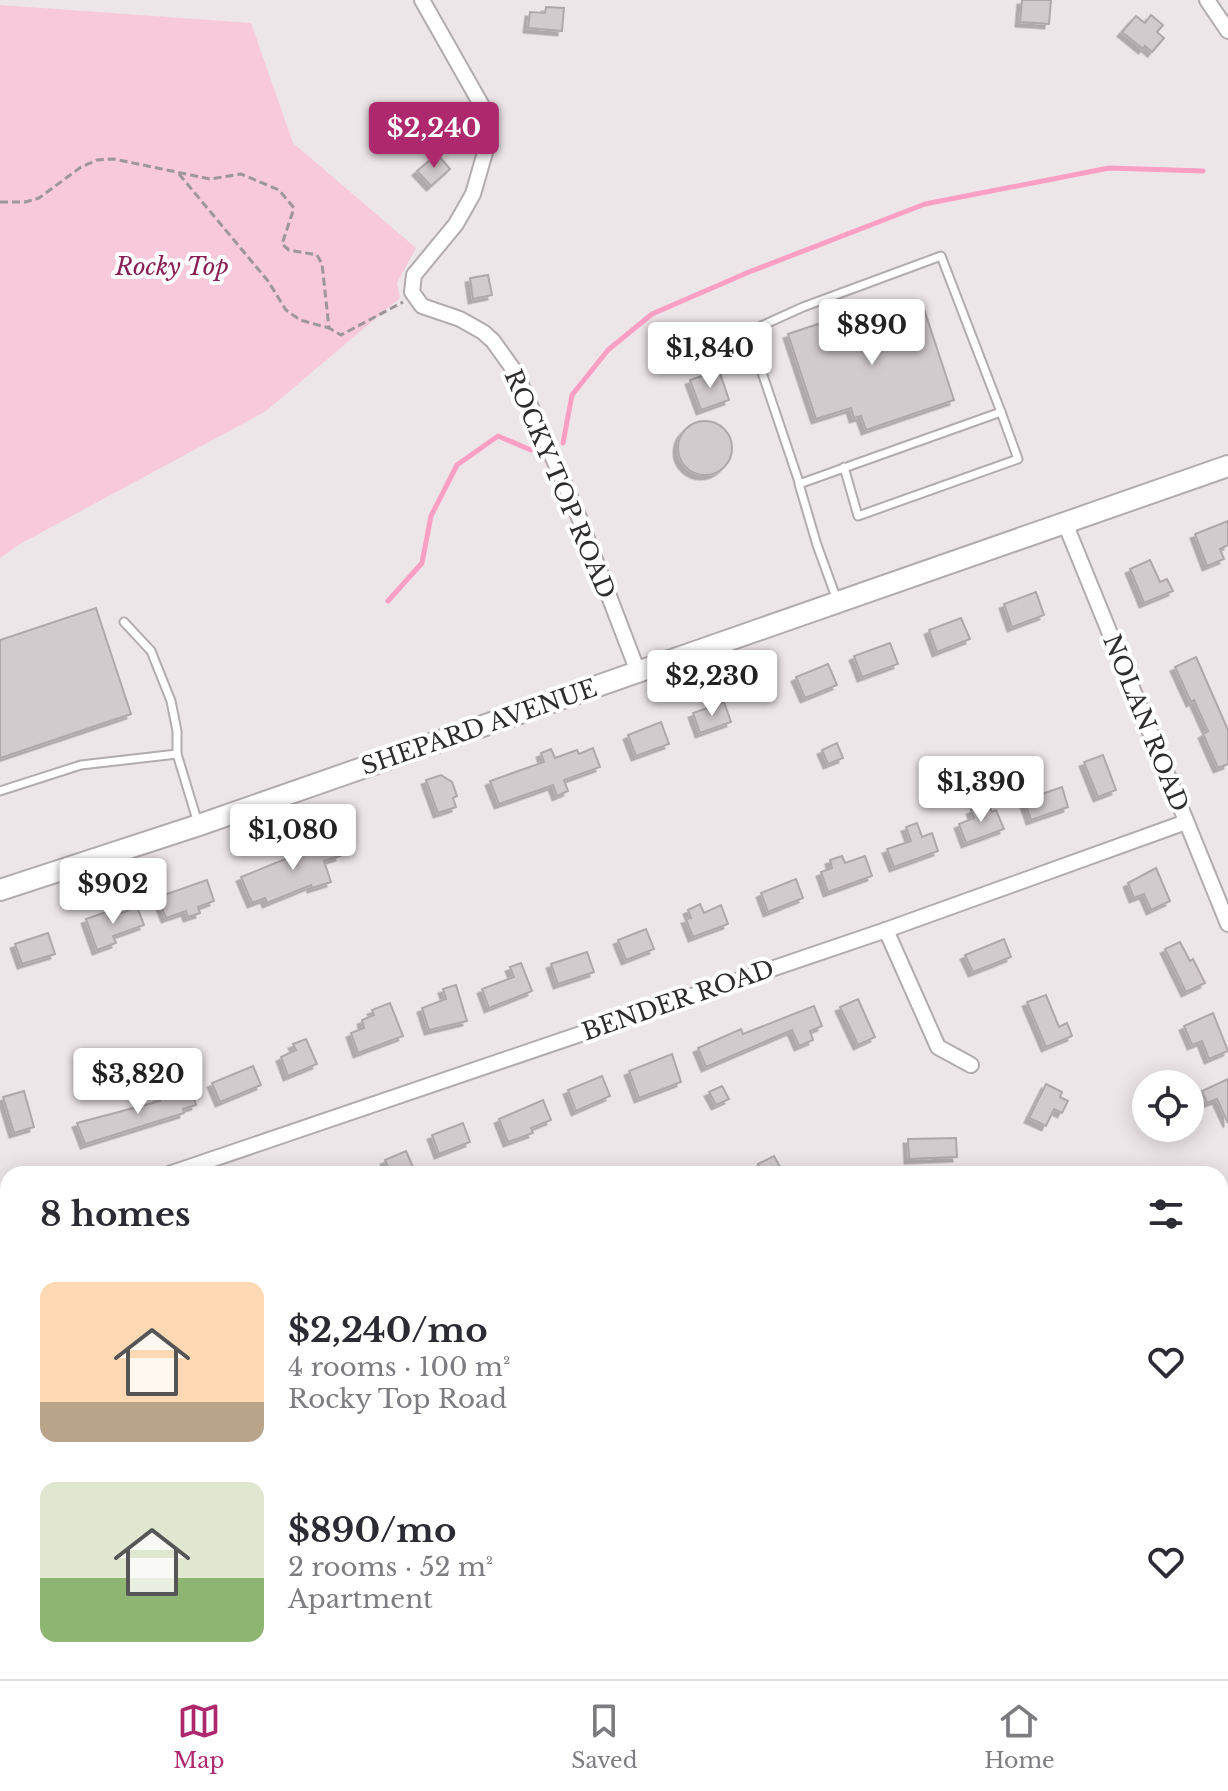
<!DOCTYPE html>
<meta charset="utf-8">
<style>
:root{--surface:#fff;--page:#f7f7f7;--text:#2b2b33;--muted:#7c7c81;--line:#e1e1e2;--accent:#ae286e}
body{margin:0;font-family:"Libre Baskerville",serif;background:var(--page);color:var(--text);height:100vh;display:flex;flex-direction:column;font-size:30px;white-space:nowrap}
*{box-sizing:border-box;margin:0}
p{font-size:26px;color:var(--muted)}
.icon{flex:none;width:44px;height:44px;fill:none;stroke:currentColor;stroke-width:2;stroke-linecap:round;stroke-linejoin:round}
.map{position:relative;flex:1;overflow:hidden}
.sheet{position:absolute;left:0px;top:1166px;width:1228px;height:514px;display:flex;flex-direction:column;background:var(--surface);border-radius:24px 24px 0 0;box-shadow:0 4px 20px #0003}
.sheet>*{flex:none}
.buttons{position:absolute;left:1132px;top:1070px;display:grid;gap:16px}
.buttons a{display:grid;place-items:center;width:72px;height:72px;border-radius:50%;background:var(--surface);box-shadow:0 4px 20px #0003;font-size:40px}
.price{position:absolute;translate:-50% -68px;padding:0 18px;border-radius:8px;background:#fff;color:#222;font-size:26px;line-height:52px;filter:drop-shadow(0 2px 4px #0008)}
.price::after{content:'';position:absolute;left:50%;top:48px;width:24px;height:18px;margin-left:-12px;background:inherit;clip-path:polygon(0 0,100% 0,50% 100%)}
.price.selected{background:var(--accent);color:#fff}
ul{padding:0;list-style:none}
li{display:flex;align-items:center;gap:24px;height:200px;padding:0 40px}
li span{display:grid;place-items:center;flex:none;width:224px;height:160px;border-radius:16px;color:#555}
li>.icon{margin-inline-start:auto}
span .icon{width:96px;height:96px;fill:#fffc;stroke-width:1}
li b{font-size:34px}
h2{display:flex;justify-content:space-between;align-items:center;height:96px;padding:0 40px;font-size:34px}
.tabs{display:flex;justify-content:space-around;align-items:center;height:112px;border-top:2px solid var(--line);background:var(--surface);font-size:22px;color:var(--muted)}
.tabs a{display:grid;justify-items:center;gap:4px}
.tabs .selected{color:var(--accent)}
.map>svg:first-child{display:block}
.green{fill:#f7c9da}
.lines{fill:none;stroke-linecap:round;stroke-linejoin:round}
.stream{stroke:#fb9fc4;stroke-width:5}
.building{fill:#d2cbcd;stroke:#aea8aa;stroke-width:2;filter:url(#shadow)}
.lane-casing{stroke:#b3acae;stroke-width:11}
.street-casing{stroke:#b3acae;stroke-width:18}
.secondary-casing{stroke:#b3acae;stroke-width:24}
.path{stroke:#9d9799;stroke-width:3;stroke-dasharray:8 4;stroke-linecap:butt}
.lane{stroke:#fff;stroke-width:7}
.street{stroke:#fff;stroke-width:14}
.secondary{stroke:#fff;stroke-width:20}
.labels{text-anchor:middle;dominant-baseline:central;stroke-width:8;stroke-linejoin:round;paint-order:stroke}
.park-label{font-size:24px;font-style:italic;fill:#882056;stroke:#fff}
.street-label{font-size:24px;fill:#2f2c2d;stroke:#fff}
</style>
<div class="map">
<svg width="1228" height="1679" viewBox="0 0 1228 1679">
<defs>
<filter id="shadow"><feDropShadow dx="-4.5" dy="4.5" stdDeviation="0" flood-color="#0004"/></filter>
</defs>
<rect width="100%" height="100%" fill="#ede6e9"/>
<!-- green -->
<polygon class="green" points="0,5 251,23 293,143 416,248 397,283 400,298 266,411 20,544 0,558"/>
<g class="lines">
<!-- stream -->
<g class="stream">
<polyline points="563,443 572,395 608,350 652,314 749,272 925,204 1109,168 1203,171"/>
<polyline points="388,601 422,563 431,516 457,465 498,436 531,450"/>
<polyline points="1220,1570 1228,1564"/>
<polyline points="987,1679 997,1672"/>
</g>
</g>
<!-- building -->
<g class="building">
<polygon points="1022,0 1051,0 1049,24 1020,22"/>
<polygon points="546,7 564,8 562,31 528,28 530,12 545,13"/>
<polygon points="1151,15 1163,25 1157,32 1164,38 1152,52 1145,46 1143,49 1122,32 1136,16 1145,23"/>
<polygon points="437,154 450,169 431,186 417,171"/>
<polygon points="488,275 492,295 473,299 470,278"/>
<polygon points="923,306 954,400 866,430 861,416 854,418 851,408 816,419 788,334 857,311 862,326"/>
<polygon points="719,370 729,400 701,410 690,380"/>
<circle cx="705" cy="448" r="27"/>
<polygon points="1228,521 1228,545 1220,549 1224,559 1207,566 1195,534"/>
<polygon points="1150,560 1160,582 1167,579 1173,591 1144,603 1130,569"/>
<polygon points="1036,592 1044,615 1012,627 1004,604"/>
<polygon points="96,608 131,714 0,758 0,640"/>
<polygon points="961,618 970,639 937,652 929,630"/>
<polygon points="890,643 898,664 862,677 854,656"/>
<polygon points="1196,657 1228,730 1228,764 1218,768 1203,734 1208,731 1194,700 1191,702 1175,667"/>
<polygon points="828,664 837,685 805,698 796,677"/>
<polygon points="724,702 731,722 700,733 693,713"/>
<polygon points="661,722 669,744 636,756 628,735"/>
<polygon points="837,743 843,758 828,764 822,750"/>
<polygon points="593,748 600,767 564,780 568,791 557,796 553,785 499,804 490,781 544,762 541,753 551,749 555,758 577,750 579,754"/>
<polygon points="1103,755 1116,790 1098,797 1084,762"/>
<polygon points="441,775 452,782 457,796 453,798 456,807 438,813 426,780"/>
<polygon points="1039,786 1042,794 1062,787 1068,807 1031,820 1024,800 1027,799 1025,791"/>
<polygon points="988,803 992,812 996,810 1004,829 966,843 959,824 974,818 971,810"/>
<polygon points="917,823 922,837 932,833 938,851 894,867 887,849 911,841 906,827"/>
<polygon points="333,835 340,856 324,861 331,882 312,888 311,885 267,903 265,898 252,903 241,877 300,853 298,848"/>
<polygon points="842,856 845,863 865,856 872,876 828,892 821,872 832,868 830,860"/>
<polygon points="1156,868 1170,901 1151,910 1144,894 1134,898 1128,883"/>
<polygon points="796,879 803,898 768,912 761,893"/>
<polygon points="207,880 214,901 198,907 200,913 188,917 186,911 166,918 158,897"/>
<polygon points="700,904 704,913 721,905 728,924 693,937 686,919 691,918 688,910"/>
<polygon points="120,907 122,913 137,907 144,925 113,936 116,943 97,950 86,919"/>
<polygon points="646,929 654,949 626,960 618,940"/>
<polygon points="48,933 55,954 22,964 15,944"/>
<polygon points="1004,939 1011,957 973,972 965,955"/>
<polygon points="1180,942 1190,961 1193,959 1205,983 1186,992 1165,949"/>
<polygon points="587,952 594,972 558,984 551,964"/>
<polygon points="521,963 532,991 489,1008 482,989 514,977 510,967"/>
<polygon points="456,985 467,1021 429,1030 422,1008 446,999 443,989"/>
<polygon points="1046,995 1059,1027 1067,1023 1072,1036 1046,1047 1027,1002"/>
<polygon points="858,999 875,1037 858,1045 840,1007"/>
<polygon points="390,1003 403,1036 358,1053 351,1033 364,1028 362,1020 374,1015 372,1010"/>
<polygon points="814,1006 822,1026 810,1031 813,1040 799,1046 792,1030 706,1067 698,1048 741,1029 743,1034"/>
<polygon points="1213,1013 1228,1051 1209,1059 1202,1041 1192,1045 1184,1026"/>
<polygon points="306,1039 317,1064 288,1076 281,1057 296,1050 293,1044"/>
<polygon points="672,1054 681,1082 639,1098 629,1071"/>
<polygon points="253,1066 261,1085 220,1102 212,1083"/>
<polygon points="602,1076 610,1096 576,1111 568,1090"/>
<polygon points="1228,1079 1228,1123 1217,1099 1207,1103 1202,1091"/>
<polygon points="190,1084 196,1105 183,1109 184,1113 85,1144 77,1123 160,1101 158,1097 170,1094 169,1090"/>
<polygon points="1046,1084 1062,1092 1060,1097 1068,1101 1062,1113 1054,1109 1046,1126 1029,1118"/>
<polygon points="722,1086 729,1099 716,1105 709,1092"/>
<polygon points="24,1091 34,1127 14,1133 3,1097"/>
<polygon points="543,1100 551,1120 531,1128 533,1133 508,1142 499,1119"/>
<polygon points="463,1123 470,1142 439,1154 432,1135"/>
<polygon points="956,1138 957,1157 909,1159 908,1139"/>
<polygon points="406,1151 416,1174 391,1174 385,1160"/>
<polygon points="774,1156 784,1174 763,1174 758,1164"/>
</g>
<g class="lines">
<!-- lane casing -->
<g class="lane-casing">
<g id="lane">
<polyline points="800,485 751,340 761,326 803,307 941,256 1001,412"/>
<polyline points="837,600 817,545 799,484 1001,412 1018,459 858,516 844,467"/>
<polyline points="124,622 151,651 171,701 177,731 177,754 198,823"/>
<polyline points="0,791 81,765 177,754"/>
</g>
</g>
<!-- street casing -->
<g class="street-casing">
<g id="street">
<polyline points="422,0 486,113 488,142 473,194 456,224 414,275 412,292 422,306 460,319 483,332 493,341 516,373 578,515 638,672"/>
<polyline points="1207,0 1228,31"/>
<polyline points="1065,523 1228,924"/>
<polyline points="886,930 938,1047 971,1065"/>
<polyline points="169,1174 886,930 1186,822"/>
<polyline points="0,1201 8,1206"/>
<polyline points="1220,1277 1228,1274"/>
<polyline points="147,1679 162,1672"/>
</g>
</g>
<!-- secondary casing -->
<g class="secondary-casing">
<polyline id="secondary" points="0,890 199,825 1228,466"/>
</g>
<!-- path -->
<g class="path">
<polyline points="179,174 268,281 286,310 300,320 329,328"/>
<polyline points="0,202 25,202 39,198 81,167 97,160 114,159 210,179 241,174 279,190 294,208 282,244 289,250 317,255 322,264 329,328 341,335 403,302"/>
<polyline points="1220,1544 1228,1529"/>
<polyline points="913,1679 949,1672"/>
</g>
<!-- lane -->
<use href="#lane" class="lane"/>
<!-- street -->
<use href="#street" class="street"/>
<!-- secondary -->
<use href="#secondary" class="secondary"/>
</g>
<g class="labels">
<!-- park labels -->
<g class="park-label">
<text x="172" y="266">Rocky Top</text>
</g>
<!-- street labels -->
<g class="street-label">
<text transform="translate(560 484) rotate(67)">ROCKY TOP ROAD</text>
<text transform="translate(1146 723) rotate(68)">NOLAN ROAD</text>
<text transform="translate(479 727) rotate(-19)">SHEPARD AVENUE</text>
<text transform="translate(678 1000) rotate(-19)">BENDER ROAD</text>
</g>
</g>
</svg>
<div class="buttons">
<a><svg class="icon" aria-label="locate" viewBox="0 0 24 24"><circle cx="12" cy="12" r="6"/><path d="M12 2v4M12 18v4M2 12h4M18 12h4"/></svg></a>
</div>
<b class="price selected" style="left:434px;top:170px">$2,240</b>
<b class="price" style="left:872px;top:367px">$890</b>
<b class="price" style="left:710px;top:390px">$1,840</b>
<b class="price" style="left:712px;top:718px">$2,230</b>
<b class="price" style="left:981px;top:824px">$1,390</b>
<b class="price" style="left:293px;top:872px">$1,080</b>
<b class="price" style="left:113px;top:926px">$902</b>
<b class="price" style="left:138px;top:1116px">$3,820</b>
<section class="sheet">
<h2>8 homes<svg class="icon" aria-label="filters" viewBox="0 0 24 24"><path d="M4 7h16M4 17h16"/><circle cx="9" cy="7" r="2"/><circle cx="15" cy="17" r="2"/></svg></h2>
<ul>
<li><span style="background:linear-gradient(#ffd9b3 75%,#b9a48a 0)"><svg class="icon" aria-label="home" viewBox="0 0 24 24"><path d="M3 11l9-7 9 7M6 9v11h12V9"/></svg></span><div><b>$2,240/mo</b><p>4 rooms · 100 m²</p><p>Rocky Top Road</p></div><svg class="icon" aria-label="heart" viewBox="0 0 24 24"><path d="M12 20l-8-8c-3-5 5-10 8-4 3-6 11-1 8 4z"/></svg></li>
<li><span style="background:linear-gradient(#dfe7d0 60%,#8fb573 0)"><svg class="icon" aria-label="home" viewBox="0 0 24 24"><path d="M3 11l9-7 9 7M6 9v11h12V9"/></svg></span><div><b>$890/mo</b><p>2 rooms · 52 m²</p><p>Apartment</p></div><svg class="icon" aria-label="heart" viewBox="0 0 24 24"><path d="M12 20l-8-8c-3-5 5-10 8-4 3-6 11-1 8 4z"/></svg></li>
</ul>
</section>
</div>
<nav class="tabs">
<a class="selected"><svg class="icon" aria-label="map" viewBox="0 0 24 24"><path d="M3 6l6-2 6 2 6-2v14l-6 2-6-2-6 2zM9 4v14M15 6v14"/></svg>Map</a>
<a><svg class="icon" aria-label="saved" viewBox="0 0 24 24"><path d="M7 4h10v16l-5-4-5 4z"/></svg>Saved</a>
<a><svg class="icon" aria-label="home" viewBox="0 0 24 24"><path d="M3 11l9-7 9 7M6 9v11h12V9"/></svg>Home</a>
</nav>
